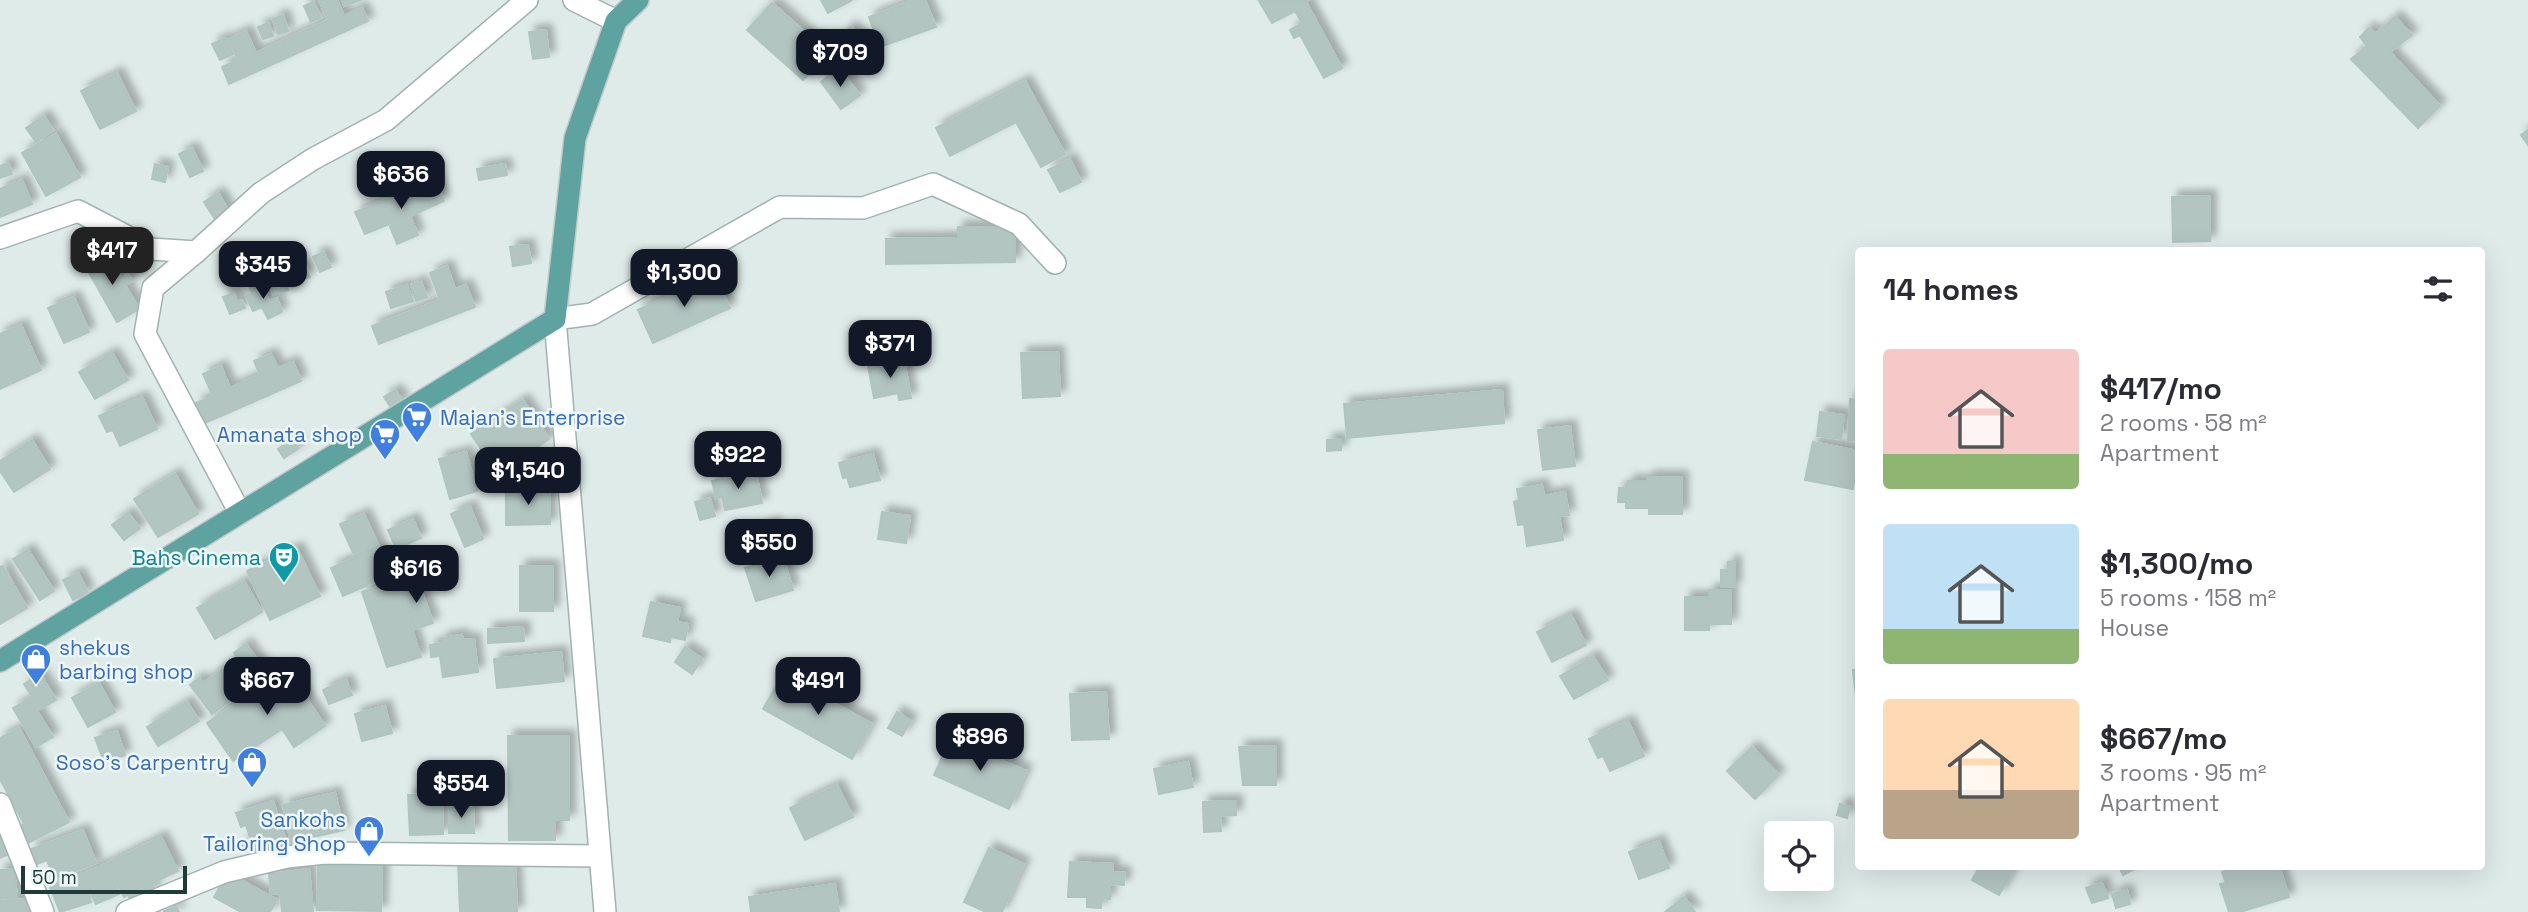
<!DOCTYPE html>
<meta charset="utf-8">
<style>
:root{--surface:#fff;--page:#f2f2f3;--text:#2b2b33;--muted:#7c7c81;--accent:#111827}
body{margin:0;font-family:"Space Grotesk",sans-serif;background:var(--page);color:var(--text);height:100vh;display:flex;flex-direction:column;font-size:26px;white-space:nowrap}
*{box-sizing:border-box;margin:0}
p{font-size:23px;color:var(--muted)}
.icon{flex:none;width:38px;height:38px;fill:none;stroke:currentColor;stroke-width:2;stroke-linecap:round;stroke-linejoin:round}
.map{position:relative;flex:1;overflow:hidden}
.drawer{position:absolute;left:1855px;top:247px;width:630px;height:623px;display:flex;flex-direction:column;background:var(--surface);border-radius:7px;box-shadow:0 7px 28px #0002}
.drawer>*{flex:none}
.controls{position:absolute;left:1764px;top:821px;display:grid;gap:14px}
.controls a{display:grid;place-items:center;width:70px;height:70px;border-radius:7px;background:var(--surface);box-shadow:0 7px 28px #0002;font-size:35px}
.scale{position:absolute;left:21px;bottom:18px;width:166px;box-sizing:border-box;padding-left:7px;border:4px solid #1e3b39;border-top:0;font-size:19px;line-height:24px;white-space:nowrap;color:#1e3b39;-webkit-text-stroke:5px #eef7f5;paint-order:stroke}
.price{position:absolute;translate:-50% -60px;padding:0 16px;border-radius:14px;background:var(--accent);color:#fff;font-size:23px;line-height:46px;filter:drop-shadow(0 2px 4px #0008)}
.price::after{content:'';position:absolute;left:50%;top:42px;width:21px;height:16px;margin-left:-10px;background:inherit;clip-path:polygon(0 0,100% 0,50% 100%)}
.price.selected{background:#222;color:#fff}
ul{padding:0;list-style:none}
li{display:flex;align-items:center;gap:21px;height:175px;padding:0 28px}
li span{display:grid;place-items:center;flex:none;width:196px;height:140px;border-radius:7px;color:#555}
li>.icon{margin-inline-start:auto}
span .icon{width:84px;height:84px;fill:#fffc;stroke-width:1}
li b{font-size:30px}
h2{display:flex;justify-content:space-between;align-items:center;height:84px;padding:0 28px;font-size:30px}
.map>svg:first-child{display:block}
.building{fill:#b3c5c1;stroke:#b0c4c0;stroke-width:2;filter:url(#shadow)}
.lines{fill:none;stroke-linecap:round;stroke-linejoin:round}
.minor-casing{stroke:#a1b3b0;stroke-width:24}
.major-casing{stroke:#c0c8c8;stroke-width:24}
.minor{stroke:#fff;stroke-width:21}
.major{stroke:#5fa3a1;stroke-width:21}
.labels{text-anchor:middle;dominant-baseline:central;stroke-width:5;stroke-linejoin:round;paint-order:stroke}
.shop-label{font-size:21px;fill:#366cbe;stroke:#eef7f5;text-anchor:end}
.culture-label{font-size:21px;fill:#0d838f;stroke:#eef7f5;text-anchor:end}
</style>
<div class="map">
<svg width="2528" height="912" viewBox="0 0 2528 912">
<defs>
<filter id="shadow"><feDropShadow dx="6" dy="-6" stdDeviation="3.5" flood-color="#0004"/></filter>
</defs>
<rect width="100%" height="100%" fill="#deebe8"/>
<!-- building -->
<g class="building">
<polygon points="319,0 337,0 344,16 362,8 368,21 229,84 222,67 238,60 229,39 246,31 256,53 328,20"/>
<polygon points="342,0 361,0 344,6"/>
<polygon points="821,0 852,0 828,13"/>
<polygon points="914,0 925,0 936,27 880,47 869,17"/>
<polygon points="1309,0 1306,2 1342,68 1324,78 1300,35 1294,38 1290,30 1302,23 1295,11 1272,23 1259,1"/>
<polygon points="313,2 321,18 311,22 304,6"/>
<polygon points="772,3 830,54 803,80 747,30"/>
<polygon points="283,15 288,31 278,34 273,19"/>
<polygon points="2395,17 2412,35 2390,52 2440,106 2418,128 2351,59 2367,46 2360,37 2369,28 2375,34"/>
<polygon points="268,23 273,36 263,39 258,27"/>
<polygon points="851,27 866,43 858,52 842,35"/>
<polygon points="546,30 549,57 533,59 529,32"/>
<polygon points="225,38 233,54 220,60 212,44"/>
<polygon points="839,68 860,95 841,109 821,82"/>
<polygon points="117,73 136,111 100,129 81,91"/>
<polygon points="1025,81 1065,154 1041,167 1016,122 950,156 936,128"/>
<polygon points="44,116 53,130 36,142 26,128"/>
<polygon points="2528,130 2528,145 2521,135"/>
<polygon points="56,134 80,177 46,196 22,153"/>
<polygon points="192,148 203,171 190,177 179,154"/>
<polygon points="1070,159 1081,182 1060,192 1048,170"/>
<polygon points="8,163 12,174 0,178 0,166"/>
<polygon points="155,164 168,167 165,182 152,179"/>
<polygon points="505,164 507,175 479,180 477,169"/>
<polygon points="435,178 444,201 410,216 418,235 397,244 389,224 365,234 355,212"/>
<polygon points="22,180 32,204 0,217 0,189"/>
<polygon points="218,193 232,216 218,224 204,202"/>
<polygon points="2210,196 2210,241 2173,242 2172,197"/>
<polygon points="958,227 1015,227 1015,262 886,264 886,239 958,238"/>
<polygon points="528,245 531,263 513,266 510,247"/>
<polygon points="106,252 121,278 128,274 132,281 125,285 139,309 117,322 84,264"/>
<polygon points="323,252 331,267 320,272 313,257"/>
<polygon points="305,264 310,277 302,280 297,267"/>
<polygon points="447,266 455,289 466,285 475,307 379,344 372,326 440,300 430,273"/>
<polygon points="282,274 288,290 273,294 268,278"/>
<polygon points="714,275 730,308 653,343 638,310"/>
<polygon points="260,281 269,301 277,298 282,312 268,319 262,307 253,311 246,296 252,294 249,286"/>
<polygon points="421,282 427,297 416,301 411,285"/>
<polygon points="407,285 413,301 391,308 386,292"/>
<polygon points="234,293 237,302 242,300 245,308 230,314 223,297"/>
<polygon points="74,297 89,332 64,343 48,308"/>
<polygon points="21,325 41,370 0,389 0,334"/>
<polygon points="1058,352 1060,396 1023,398 1021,353"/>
<polygon points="112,353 128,380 95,399 79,372"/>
<polygon points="271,354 278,368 293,362 301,381 205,423 196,403 213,396 203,374 221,366 230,388 260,375 254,361"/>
<polygon points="904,360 911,398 899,400 898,393 874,398 868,366"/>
<polygon points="395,390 403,401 392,409 384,397"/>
<polygon points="1502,390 1504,423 1347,438 1344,404"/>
<polygon points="142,397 157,429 120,446 113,430 107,432 99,416"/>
<polygon points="1850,399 1858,400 1858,440 1848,440"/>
<polygon points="523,400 549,439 516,461 509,451 490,463 471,434"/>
<polygon points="1820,412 1844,415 1841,439 1817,436"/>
<polygon points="1570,426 1575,466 1543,470 1538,430"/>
<polygon points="293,439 299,448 284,458 278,449"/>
<polygon points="1341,439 1341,450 1327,451 1327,440"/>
<polygon points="32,440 50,469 14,492 0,471 0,461"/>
<polygon points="1813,442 1858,451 1853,489 1805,480"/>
<polygon points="466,452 477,491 450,499 439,459"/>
<polygon points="873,454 880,480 850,487 847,477 843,478 839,463"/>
<polygon points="505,461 511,470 500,477 504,482 497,487 488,472"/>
<polygon points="756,473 762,503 725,510 722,497 716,498 712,481"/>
<polygon points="175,474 198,514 158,537 134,499"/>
<polygon points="1647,477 1682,477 1682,514 1649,514 1649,508 1626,508 1626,502 1618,502 1619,488 1628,488 1628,481 1647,481"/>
<polygon points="1542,485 1544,496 1565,492 1569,515 1559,516 1563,540 1527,546 1524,524 1518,525 1514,502 1519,500 1517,489"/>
<polygon points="506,489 550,489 550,524 506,525"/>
<polygon points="710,498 715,516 700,520 695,502"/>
<polygon points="470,506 483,539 465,547 451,514"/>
<polygon points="882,512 910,516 906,543 878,539"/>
<polygon points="128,513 140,528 124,540 112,525"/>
<polygon points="364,514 379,547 355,557 340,524"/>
<polygon points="413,519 421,538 396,549 388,530"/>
<polygon points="773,523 783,546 751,559 741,536"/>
<polygon points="379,547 391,575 343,596 331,568"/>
<polygon points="297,548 320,596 270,620 247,571"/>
<polygon points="28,550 54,591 40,600 13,559"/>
<polygon points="783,557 793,590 756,601 745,568"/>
<polygon points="1728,562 1735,562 1735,587 1721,587 1721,570 1728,570"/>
<polygon points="3,566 27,608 0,624 0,567"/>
<rect x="520" y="566" width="33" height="45"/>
<polygon points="78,573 88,593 73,600 63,580"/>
<polygon points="418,580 433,623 415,629 400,586"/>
<polygon points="244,581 262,612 215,639 197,608"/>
<polygon points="396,581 421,657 387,667 362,592"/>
<polygon points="1709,590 1731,590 1731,624 1709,624 1709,630 1685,630 1685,597 1709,597"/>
<polygon points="651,602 680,608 677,622 688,624 685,640 671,637 670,642 643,636"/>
<polygon points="1571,615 1586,645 1552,662 1537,632"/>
<polygon points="523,627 524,641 488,643 488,629"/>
<polygon points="462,635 463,640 474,639 478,672 443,677 440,656 431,657 430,645 442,643 442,638"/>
<polygon points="246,644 268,674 212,714 190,685 199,678 203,683 238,659 234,653"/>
<polygon points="685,647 702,659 692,674 675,662"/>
<polygon points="561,652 564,681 497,688 494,659"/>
<polygon points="1593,656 1608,680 1574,699 1560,676"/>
<polygon points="287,669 325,726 294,747 282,729 233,761 207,723"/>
<polygon points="1853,670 1858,670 1858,698 1856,698"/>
<polygon points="40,674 56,700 37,711 53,737 36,747 13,708 32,697 24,684"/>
<polygon points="783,675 872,724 852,759 763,709"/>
<polygon points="346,680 352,695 329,704 323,690"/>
<polygon points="99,683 115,712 88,727 72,698"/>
<polygon points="1106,692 1109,739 1072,740 1070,694"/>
<polygon points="187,702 199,721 158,746 147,727"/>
<polygon points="385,706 392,733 362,741 355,714"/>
<polygon points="897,712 911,721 902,736 888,728"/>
<polygon points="1628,721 1644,756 1610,771 1603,756 1598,758 1589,739"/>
<polygon points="19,728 69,822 28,843 19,827 24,824 0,779 0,738"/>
<polygon points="117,731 125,755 104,762 95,738"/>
<polygon points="508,736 569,736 569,820 555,820 555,840 509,840"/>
<polygon points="951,738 1026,771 1009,809 934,775"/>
<polygon points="1276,746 1276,785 1243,785 1239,747"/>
<polygon points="1752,747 1779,775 1755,799 1727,771"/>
<polygon points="1188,762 1193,787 1159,794 1154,769"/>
<polygon points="837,785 853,817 805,840 790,808"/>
<polygon points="335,793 344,830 291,842 283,805"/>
<polygon points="442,794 443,834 410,835 408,795"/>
<polygon points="273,801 289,850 255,861 251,850 245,852 242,844 251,841 246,825 241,827 236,813"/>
<polygon points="1236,801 1236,815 1220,816 1221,831 1204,832 1203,802"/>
<polygon points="1840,804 1850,807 1847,818 1837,815"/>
<polygon points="449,806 473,806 474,833 449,833"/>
<polygon points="83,830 96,863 54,879 47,860 37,864 31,849"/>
<polygon points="0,833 9,854 0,858"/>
<polygon points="161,837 178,871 152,883 155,889 131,900 128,895 124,897 108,863"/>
<polygon points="1659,841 1669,868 1639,879 1629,852"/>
<polygon points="989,848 1024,864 1002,912 986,912 964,902"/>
<polygon points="515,860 517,912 460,912 458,861"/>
<polygon points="1070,862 1113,864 1112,872 1125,873 1124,885 1110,884 1110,899 1102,898 1101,908 1087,907 1087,897 1068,897"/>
<polygon points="106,864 119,894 96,904 82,874"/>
<polygon points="318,864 382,865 381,911 317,910"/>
<polygon points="1980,866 2015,866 2015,867 1999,895 1972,880"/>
<polygon points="2119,866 2140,866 2123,875"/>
<polygon points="2240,866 2279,866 2289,897 2240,912 2229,912 2220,884 2226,883 2222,872"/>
<polygon points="14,869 17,897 0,899 0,870"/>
<polygon points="309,869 313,912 282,912 280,893 271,894 269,874"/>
<polygon points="228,873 277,900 270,912 241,912 214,897"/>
<polygon points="81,875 91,902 60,912 50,887"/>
<polygon points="2102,883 2108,898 2092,903 2086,888"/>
<polygon points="835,884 839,912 751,912 749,897"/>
<polygon points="2127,890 2130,904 2116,908 2112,894"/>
<polygon points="1684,897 1695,912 1665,912"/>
<polygon points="33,899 34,912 0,912 0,901"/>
<polygon points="176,906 179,912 163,912"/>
</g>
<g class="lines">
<!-- minor casing -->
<g class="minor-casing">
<g id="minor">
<polyline points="574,0 616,21"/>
<polyline points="0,238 78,211 151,249 196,252 261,193 313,159 386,120 527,0"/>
<polyline points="196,252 153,288 145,334 240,513"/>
<polyline points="0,804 43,912"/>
<polyline points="127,912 224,872 287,857 325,853 599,856"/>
<polyline points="605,912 555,319 592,314 780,207 863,208 933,184 1019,224 1055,263"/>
</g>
</g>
<!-- major casing -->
<g class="major-casing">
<polyline id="major" points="0,661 555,319 575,138 616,21 638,0"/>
</g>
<!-- minor -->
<use href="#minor" class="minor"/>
<!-- major -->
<use href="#major" class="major"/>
</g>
<!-- icons -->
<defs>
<g id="supermarket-pin" transform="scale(1.575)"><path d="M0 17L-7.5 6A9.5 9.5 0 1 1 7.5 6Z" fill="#3f7fe0" stroke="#eef7f5"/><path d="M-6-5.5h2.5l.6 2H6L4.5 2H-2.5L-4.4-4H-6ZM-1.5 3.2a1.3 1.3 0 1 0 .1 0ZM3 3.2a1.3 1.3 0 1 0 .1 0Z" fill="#fff"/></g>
<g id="theatre-pin" transform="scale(1.575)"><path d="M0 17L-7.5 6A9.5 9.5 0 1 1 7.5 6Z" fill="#0f9aa8" stroke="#eef7f5"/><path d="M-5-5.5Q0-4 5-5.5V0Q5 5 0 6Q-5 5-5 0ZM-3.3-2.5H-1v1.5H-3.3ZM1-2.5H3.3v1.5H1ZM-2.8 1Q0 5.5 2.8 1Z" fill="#fff"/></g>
<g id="shop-pin" transform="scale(1.575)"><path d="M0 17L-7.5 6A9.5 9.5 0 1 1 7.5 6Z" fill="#3f7fe0" stroke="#eef7f5"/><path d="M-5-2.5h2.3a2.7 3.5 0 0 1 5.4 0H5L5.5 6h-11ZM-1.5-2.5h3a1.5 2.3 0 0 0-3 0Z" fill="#fff"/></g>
</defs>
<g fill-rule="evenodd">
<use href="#supermarket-pin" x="417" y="417"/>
<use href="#supermarket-pin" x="385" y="434"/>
<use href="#theatre-pin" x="284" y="557"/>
<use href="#shop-pin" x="36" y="659"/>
<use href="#shop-pin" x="252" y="762"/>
<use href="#shop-pin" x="369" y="831"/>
</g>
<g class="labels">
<!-- shop labels -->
<g class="shop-label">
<text x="440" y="417" text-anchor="start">Majan's Enterprise</text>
<text x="362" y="434">Amanata shop</text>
<text x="59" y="647" text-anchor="start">shekus<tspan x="59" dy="24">barbing shop</tspan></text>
<text x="229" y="762">Soso's Carpentry</text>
<text x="346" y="819">Sankohs<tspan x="346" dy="24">Tailoring Shop</tspan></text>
</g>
<!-- culture labels -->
<g class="culture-label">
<text x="261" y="557">Bahs Cinema</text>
</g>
</g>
</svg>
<div class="controls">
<a><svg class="icon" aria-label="locate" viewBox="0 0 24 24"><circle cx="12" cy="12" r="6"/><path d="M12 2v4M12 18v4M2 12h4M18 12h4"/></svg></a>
</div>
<div class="scale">50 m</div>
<b class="price" style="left:840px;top:89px">$709</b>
<b class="price" style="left:401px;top:211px">$636</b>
<b class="price selected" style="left:112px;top:287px">$417</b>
<b class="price" style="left:263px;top:301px">$345</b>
<b class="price" style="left:684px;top:309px">$1,300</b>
<b class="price" style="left:890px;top:380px">$371</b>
<b class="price" style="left:738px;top:491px">$922</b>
<b class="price" style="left:528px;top:507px">$1,540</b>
<b class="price" style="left:769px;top:579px">$550</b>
<b class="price" style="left:416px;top:605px">$616</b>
<b class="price" style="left:267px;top:717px">$667</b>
<b class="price" style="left:818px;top:717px">$491</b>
<b class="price" style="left:980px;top:773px">$896</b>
<b class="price" style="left:461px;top:820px">$554</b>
<section class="drawer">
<h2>14 homes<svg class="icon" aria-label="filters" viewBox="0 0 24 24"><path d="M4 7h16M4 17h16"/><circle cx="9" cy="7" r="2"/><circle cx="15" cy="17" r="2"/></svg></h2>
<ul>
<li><span style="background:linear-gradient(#f6c9c9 75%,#8fb573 0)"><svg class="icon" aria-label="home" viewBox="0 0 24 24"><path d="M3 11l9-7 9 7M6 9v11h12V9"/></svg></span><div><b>$417/mo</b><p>2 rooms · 58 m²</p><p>Apartment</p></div></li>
<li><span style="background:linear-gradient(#bfe0f5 75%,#8fb573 0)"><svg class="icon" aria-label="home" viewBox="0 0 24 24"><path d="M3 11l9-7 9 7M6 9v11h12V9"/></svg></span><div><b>$1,300/mo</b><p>5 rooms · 158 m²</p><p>House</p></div></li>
<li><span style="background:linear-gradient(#ffd9b3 65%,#b9a48a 0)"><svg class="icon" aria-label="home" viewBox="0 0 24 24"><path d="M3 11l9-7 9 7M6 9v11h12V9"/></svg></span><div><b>$667/mo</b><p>3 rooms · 95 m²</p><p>Apartment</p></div></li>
</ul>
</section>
</div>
